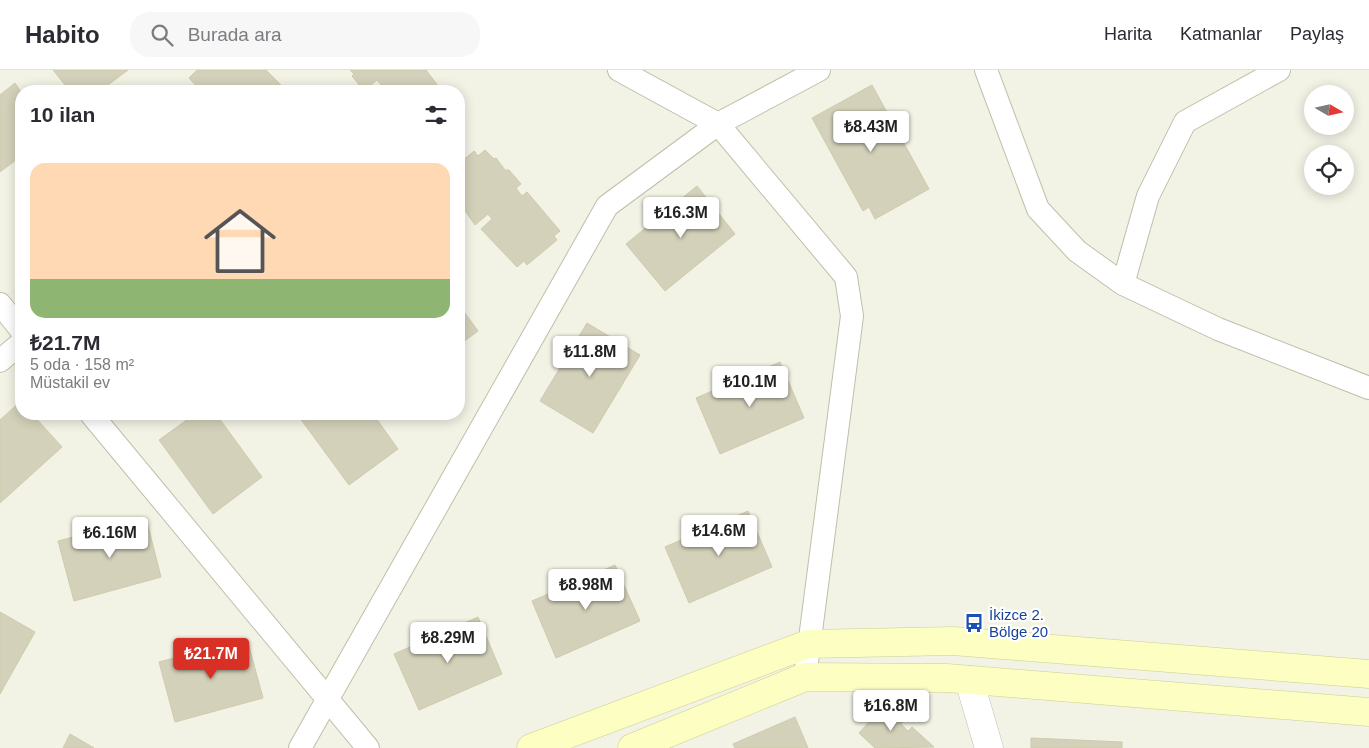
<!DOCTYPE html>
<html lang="tr">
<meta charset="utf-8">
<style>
:root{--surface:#fff;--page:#f7f7f7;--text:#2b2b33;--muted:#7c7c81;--line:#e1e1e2;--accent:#d93025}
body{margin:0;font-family:Helvetica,sans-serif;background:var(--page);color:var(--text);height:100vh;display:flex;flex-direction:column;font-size:19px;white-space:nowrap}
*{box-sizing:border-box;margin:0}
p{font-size:16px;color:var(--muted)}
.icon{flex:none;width:28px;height:28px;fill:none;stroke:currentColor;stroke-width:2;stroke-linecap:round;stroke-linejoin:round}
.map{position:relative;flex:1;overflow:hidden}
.details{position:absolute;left:15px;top:15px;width:450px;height:335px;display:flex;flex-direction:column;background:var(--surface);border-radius:20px;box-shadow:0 2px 12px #0003}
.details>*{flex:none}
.needle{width:32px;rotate:99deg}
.tools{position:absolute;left:1304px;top:15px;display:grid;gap:10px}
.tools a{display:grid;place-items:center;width:50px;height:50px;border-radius:50%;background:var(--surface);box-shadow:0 2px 12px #0003;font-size:25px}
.price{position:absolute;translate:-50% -42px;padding:0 11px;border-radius:5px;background:#fff;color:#222;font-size:16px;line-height:32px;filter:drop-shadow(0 1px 2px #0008)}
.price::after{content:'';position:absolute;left:50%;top:30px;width:15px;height:11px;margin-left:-8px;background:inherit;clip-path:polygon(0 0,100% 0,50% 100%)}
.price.current{background:var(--accent);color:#fff}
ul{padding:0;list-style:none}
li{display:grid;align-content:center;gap:10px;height:265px;padding:0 15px}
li+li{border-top:1px solid var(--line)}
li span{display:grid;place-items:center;height:155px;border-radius:15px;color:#555}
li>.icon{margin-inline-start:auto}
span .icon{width:90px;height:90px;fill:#fffc;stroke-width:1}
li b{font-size:21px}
h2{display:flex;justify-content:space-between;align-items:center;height:60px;padding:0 15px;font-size:21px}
header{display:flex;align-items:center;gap:30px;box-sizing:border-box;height:70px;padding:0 25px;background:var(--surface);border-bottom:1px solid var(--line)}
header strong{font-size:24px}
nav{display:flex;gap:28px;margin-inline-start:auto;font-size:18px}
.search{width:350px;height:45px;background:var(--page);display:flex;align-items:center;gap:12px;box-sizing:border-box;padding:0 18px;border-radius:20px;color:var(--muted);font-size:19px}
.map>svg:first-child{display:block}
.building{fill:#d4d1ba;stroke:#cecbad}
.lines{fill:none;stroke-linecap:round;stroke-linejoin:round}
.minor-casing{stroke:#c0bfaa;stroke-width:24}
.tertiary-casing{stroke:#c0bfaa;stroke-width:29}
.secondary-casing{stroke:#cece92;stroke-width:29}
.minor{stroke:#fff;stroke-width:22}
.tertiary{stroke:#fff;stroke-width:28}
.secondary{stroke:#fcfec2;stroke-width:28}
.labels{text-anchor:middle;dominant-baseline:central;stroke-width:4.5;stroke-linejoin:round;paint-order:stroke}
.transit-label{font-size:15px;fill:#164399;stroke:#fff;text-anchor:start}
</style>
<header>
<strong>Habito</strong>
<div class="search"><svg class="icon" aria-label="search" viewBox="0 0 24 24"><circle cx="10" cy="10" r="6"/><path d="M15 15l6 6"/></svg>Burada ara</div>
<nav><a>Harita</a><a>Katmanlar</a><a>Paylaş</a></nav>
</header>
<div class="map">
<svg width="1369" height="678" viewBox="0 0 1369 678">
<rect width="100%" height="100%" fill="#f2f2e5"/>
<!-- building -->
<g class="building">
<polygon points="53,0 128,0 100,21 70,21"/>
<polygon points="197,0 266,0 287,21 201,21 189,8"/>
<polygon points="350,0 426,0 442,21 375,21 382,16 377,10 364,21 352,6 354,4"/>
<polygon points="15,13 21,22 21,86 0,102 0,25"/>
<polygon points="872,15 929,119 875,149 869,137 863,141 812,48"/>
<polygon points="485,80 494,89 496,88 505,100 509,100 521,114 516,118 522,126 527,122 560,161 554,166 557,170 527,195 524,191 517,197 481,159 492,149 488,144 475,155 459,132 459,94 474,81 478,86"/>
<polygon points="697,116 735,164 665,221 626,174"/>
<polygon points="459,235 478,261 459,275"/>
<polygon points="587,253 640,285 593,363 540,331"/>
<polygon points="780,292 804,348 720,384 696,328"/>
<polygon points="21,331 21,344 32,344 62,377 0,433 0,350"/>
<polygon points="195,344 216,344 262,407 213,444 159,370"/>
<polygon points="297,344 373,344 398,379 349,415"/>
<polygon points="748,441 772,497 689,533 665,477"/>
<polygon points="146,448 161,507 74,531 58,471"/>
<polygon points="615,495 640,551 556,588 532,531"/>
<polygon points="0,542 35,562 0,624"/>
<polygon points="478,547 502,604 419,640 394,584"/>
<polygon points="247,569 263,628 175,652 159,592"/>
<polygon points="884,635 903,652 901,654 908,661 912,657 934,677 875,678 859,663"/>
<polygon points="795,647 808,678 735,678 733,674"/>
<polygon points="70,664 94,678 63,678"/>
<polygon points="1031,668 1122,672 1122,678 1031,678"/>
</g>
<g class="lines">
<!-- minor casing -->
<g class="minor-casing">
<g id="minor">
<polyline points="619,0 718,54 846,207 852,246 805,607"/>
<polyline points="986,0 1038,139 1077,181 1123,214 1218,259 1369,318"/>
<polyline points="1123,214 1148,126 1185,52 1279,0"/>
<polyline points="0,234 21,260"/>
<polyline points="0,291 21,273"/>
<polyline points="91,344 368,678"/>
<polyline points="300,678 607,136 718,54 819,0"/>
</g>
</g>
<!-- tertiary casing -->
<g class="tertiary-casing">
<polyline id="tertiary" points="969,610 989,678"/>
</g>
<!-- secondary casing -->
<g class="secondary-casing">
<g id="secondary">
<polyline points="531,678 808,574 953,571 1369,604"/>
<polyline points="632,678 805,607 947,608 1369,642"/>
</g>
</g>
<!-- minor -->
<use href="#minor" class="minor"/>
<!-- tertiary -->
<use href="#tertiary" class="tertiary"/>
<!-- secondary -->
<use href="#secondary" class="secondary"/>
</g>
<!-- icons -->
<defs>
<g id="bus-bare" transform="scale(1.5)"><path d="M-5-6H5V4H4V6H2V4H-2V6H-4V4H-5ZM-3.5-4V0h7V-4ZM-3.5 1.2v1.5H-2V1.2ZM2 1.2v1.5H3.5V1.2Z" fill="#1a4fb4" stroke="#fff" stroke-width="2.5" paint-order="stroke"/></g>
</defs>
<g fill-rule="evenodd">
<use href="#bus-bare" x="974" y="553"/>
</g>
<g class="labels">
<!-- transit labels -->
<g class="transit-label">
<text x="989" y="544">İkizce 2.<tspan x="989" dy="17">Bölge 20</tspan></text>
</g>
</g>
</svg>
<div class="tools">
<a><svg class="needle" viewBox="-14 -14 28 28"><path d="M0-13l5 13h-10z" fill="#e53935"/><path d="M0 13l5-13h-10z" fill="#7c7c81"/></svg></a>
<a><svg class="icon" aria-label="locate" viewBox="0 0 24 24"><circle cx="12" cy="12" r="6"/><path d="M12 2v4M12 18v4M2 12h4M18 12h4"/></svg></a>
</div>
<b class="price" style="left:871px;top:83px">₺8.43M</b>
<b class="price" style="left:681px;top:169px">₺16.3M</b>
<b class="price" style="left:590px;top:308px">₺11.8M</b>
<b class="price" style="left:750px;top:338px">₺10.1M</b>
<b class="price" style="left:719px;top:487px">₺14.6M</b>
<b class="price" style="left:110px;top:489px">₺6.16M</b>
<b class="price" style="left:586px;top:541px">₺8.98M</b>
<b class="price" style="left:448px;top:594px">₺8.29M</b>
<b class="price current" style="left:211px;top:610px">₺21.7M</b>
<b class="price" style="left:891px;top:662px">₺16.8M</b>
<section class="details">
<h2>10 ilan<svg class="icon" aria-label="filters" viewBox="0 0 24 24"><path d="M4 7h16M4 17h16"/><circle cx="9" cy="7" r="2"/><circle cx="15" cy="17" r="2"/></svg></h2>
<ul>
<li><span style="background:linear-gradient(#ffd9b3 75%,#8fb573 0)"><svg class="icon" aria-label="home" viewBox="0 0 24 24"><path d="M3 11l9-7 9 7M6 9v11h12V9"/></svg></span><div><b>₺21.7M</b><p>5 oda · 158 m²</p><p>Müstakil ev</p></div></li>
</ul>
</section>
</div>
